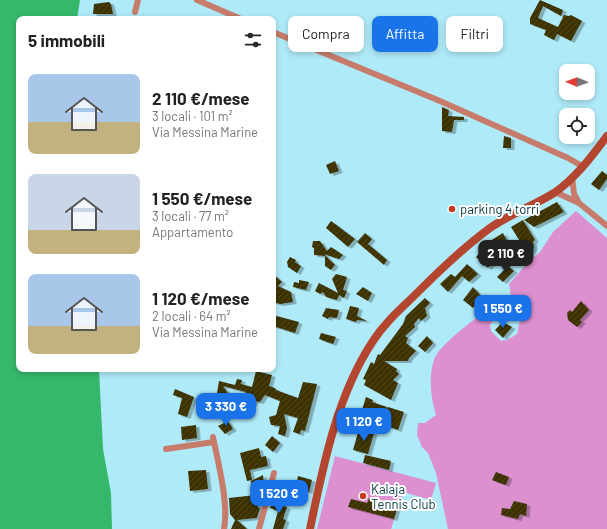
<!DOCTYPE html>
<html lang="it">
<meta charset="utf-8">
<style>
:root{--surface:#fff;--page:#f6f6f6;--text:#222;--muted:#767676;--accent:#1a73e8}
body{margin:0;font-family:Barlow,sans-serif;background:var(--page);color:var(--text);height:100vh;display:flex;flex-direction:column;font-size:15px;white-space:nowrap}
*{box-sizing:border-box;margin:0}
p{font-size:13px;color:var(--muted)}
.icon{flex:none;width:22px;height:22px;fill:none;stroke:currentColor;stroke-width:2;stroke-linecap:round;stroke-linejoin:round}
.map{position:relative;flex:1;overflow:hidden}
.sheet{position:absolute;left:16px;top:16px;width:260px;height:356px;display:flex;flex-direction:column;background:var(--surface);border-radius:8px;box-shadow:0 2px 6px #0003}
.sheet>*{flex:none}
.guide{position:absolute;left:288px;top:16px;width:259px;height:36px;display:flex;gap:8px}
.needle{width:26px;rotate:271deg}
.tools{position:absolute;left:559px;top:64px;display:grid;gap:8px}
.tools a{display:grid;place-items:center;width:36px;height:36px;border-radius:8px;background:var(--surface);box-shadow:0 2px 6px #0003;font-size:20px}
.price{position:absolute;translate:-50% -34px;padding:0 9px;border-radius:8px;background:var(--accent);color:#fff;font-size:13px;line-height:26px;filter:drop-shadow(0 1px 2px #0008)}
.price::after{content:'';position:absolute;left:50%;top:24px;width:12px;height:9px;margin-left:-6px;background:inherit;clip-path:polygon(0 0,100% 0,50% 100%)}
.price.active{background:#222;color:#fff}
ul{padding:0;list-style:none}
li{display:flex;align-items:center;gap:12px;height:100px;padding:0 12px}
li span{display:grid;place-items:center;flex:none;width:112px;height:80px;border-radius:8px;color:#555}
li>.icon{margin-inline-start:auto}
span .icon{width:48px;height:48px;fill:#fffc;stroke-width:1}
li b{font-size:17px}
h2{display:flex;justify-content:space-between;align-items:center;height:48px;padding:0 12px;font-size:17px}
.chip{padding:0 14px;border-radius:8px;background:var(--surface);box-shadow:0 2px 6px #0003;font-size:14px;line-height:36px}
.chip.active{background:var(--accent);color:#fff}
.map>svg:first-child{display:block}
.grass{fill:#dd90d0}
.water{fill:#35b86c}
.building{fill:url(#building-hatch);filter:url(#shadow)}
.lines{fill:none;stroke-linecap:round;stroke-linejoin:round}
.minor{stroke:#c77c6b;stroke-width:6}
.secondary{stroke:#b44630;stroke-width:8}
.poi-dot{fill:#c63b1f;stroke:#fff;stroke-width:1.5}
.labels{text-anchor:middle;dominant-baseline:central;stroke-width:4;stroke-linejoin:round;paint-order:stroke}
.poi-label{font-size:13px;fill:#043740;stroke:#fff;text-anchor:start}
</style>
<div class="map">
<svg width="607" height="529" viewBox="0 0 607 529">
<defs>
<pattern id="building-hatch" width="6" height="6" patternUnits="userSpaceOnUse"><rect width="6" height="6" fill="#3c3001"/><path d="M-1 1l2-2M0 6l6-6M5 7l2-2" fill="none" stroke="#4e461f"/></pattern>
<filter id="shadow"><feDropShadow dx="3.5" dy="2" stdDeviation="0" flood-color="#0004"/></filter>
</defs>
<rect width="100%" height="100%" fill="#afeaf8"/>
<!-- grass -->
<g class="grass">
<path d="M576,211L607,238V529H448L436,473L428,453L422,447L417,435L418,423H425L436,415C431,398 428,378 434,360C438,346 475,318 488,310L493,321L490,325L491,331L501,341L507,340L517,334L520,320L512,303L509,284L530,260L540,252L553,232Z"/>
<polygon points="335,456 436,483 431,500 403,492 391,529 317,529"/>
</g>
<!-- water -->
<polygon class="water" points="0,0 80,0 77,19 19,19 19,369 99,369 103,449 111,493 112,529 0,529"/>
<!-- building -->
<g class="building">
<polygon points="540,0 563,10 561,16 543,6 538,18 558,27 564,15 569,16 571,15 582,21 571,41 557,34 554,40 544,35 546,30 530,24 530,18"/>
<polygon points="109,2 111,4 113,14 93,14 94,4"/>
<polygon points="442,107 449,110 448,116 464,117 464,120 454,120 452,132 442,131"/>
<polygon points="504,136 511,138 511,148 503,148"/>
<polygon points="335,161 339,171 330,174 326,165"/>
<polygon points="602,171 607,175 607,179 599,190 591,184"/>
<polygon points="557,202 564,212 534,227 524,220"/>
<polygon points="523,220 535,240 533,242 534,246 533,250 527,257 525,252 526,251 511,227"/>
<polygon points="331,221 355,239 348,247 326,228"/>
<polygon points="365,233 372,239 368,244 387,260 384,265 357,242"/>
<polygon points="503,233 512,250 503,255 490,241"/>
<polygon points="313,241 320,241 327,251 331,247 343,255 339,259 324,254 335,265 331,270 325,266 325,256 314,255 314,248 312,247"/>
<polygon points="484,248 495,259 488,268 476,257"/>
<polygon points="290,257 296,260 295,262 301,266 297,273 288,267 287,262"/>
<polygon points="467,264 478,274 469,282 462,276 448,292 440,284 451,274 455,277"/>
<polygon points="508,266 514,271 503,282 497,277"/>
<polygon points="273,274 282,282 278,286 291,292 293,302 280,304 273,302 276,286 273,283"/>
<polygon points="336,274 347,277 343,290 347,291 344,298 339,295 337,300 326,297 323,292 320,294 315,291 319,283 338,293 332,279"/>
<polygon points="299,280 309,282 306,290 293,287 294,282 299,283"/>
<polygon points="363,287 372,293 368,301 356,294"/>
<polygon points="473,287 482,297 473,308 463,300"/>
<polygon points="425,298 430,303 425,308 427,316 421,321 419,318 414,324 415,327 405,336 408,338 406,343 416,351 409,358 408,361 384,361 397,369 396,371 399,374 393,380 398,383 391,400 364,385 366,380 363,379 371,362 374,364 378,354 380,355 403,324 406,316"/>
<polygon points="494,299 500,300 499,305 503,309 498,317 488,305"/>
<polygon points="581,301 589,310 580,320 582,322 577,327 568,320 567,313 570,310 572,312"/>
<polygon points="350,306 359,308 357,316 367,321 357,320 356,322 346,319"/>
<polygon points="326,308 339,310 337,318 329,317 328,319 322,316"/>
<polygon points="273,315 299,322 295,333 273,326"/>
<polygon points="503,322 512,327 503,338 495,330"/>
<polygon points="321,333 336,337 333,344 319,339"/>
<polygon points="427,336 433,343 425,352 418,346"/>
<polygon points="256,371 272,375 269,386 275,388 276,390 298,398 303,382 317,384 305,431 301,430 300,434 293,432 298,418 284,414 287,428 285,436 278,434 280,426 271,425 269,417 276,415 280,401 265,395 260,402 255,401 252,405 242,402 246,392 223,386 229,395 227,398 217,393 219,381 235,385 237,379 242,380 241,384 252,387"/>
<polygon points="175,389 194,397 187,417 178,414 182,398 173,395"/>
<polygon points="366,397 373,400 372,402 387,407 386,410 388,407 404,412 398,430 360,416"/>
<polygon points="228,421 233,429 225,434 218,426"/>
<polygon points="196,425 197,438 182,440 181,427"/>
<polygon points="359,429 374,433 368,454 353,450"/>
<polygon points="272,436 280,443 273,452 265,445"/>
<polygon points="259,448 261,457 266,456 268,466 250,470 252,480 247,481 240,453"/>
<polygon points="365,455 391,461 389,470 363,463"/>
<polygon points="206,470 208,489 190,491 188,471"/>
<polygon points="496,472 509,477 506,485 492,480"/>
<polygon points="263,475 264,485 260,486 259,489 252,490 251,481"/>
<polygon points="298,476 312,480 309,492 296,488"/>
<polygon points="256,495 258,508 260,508 257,518 237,520 247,529 231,529 235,520 230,514 229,498"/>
<polygon points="369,498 378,499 378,503 397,508 394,519 348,507 351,499 367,503"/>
<polygon points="273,499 282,502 281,505 287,507 283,519 286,520 283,529 273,529 278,511 270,508"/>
<polygon points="514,501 527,504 526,516 520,514 518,519 501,515 502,508 510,509"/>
</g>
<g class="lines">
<!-- minor -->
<g class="minor">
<polyline points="197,0 241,19"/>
<polyline points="135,12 138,0"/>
<polyline points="273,32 440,101 568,158 582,166"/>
<polyline points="572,177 574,194 579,203"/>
<polyline points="555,192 579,203 607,226"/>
<path d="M213,437C218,462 229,504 224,529"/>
<polyline points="166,449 214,442"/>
<polyline points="259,529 274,473"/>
</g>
<!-- secondary -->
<path class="secondary" d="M310,529C323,466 337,395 373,341C385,322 402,308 418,292C441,269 464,247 490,228C510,214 533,206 554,193C575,179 592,156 607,136"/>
</g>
<!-- markers -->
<g class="poi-dot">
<circle cx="452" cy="209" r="4"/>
<circle cx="363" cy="496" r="4"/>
</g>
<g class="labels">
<!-- poi labels -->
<g class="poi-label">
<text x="460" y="209">parking 4 torri</text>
<text x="371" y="489">Kalaja<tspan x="371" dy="15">Tennis Club</tspan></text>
</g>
</g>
</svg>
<div class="tools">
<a><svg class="needle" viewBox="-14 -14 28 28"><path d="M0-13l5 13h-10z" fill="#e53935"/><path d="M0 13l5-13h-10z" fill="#767676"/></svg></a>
<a><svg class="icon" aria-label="locate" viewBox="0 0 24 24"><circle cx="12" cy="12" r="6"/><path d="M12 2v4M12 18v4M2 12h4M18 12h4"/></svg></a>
</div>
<b class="price active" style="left:506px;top:274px">2 110 €</b>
<b class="price" style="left:503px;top:329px">1 550 €</b>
<b class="price" style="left:226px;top:427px">3 330 €</b>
<b class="price" style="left:364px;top:442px">1 120 €</b>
<b class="price" style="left:279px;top:514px">1 520 €</b>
<div class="guide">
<a class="chip">Compra</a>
<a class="chip active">Affitta</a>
<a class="chip">Filtri</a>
</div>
<section class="sheet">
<h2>5 immobili<svg class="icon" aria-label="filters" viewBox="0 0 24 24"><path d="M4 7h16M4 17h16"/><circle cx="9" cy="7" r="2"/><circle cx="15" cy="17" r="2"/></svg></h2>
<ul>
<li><span style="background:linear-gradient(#a9c7e8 60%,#c2b280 0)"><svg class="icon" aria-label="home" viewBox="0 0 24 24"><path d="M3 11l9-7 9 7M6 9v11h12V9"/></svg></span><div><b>2 110 €/mese</b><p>3 locali · 101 m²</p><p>Via Messina Marine</p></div></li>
<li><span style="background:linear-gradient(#c9d6e8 70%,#c2b280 0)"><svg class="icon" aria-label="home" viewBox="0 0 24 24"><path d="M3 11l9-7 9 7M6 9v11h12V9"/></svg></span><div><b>1 550 €/mese</b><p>3 locali · 77 m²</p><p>Appartamento</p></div></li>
<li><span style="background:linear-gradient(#a9c7e8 65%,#c2b280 0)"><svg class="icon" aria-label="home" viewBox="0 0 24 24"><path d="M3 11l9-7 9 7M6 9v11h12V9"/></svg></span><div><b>1 120 €/mese</b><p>2 locali · 64 m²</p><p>Via Messina Marine</p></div></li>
</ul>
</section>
</div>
